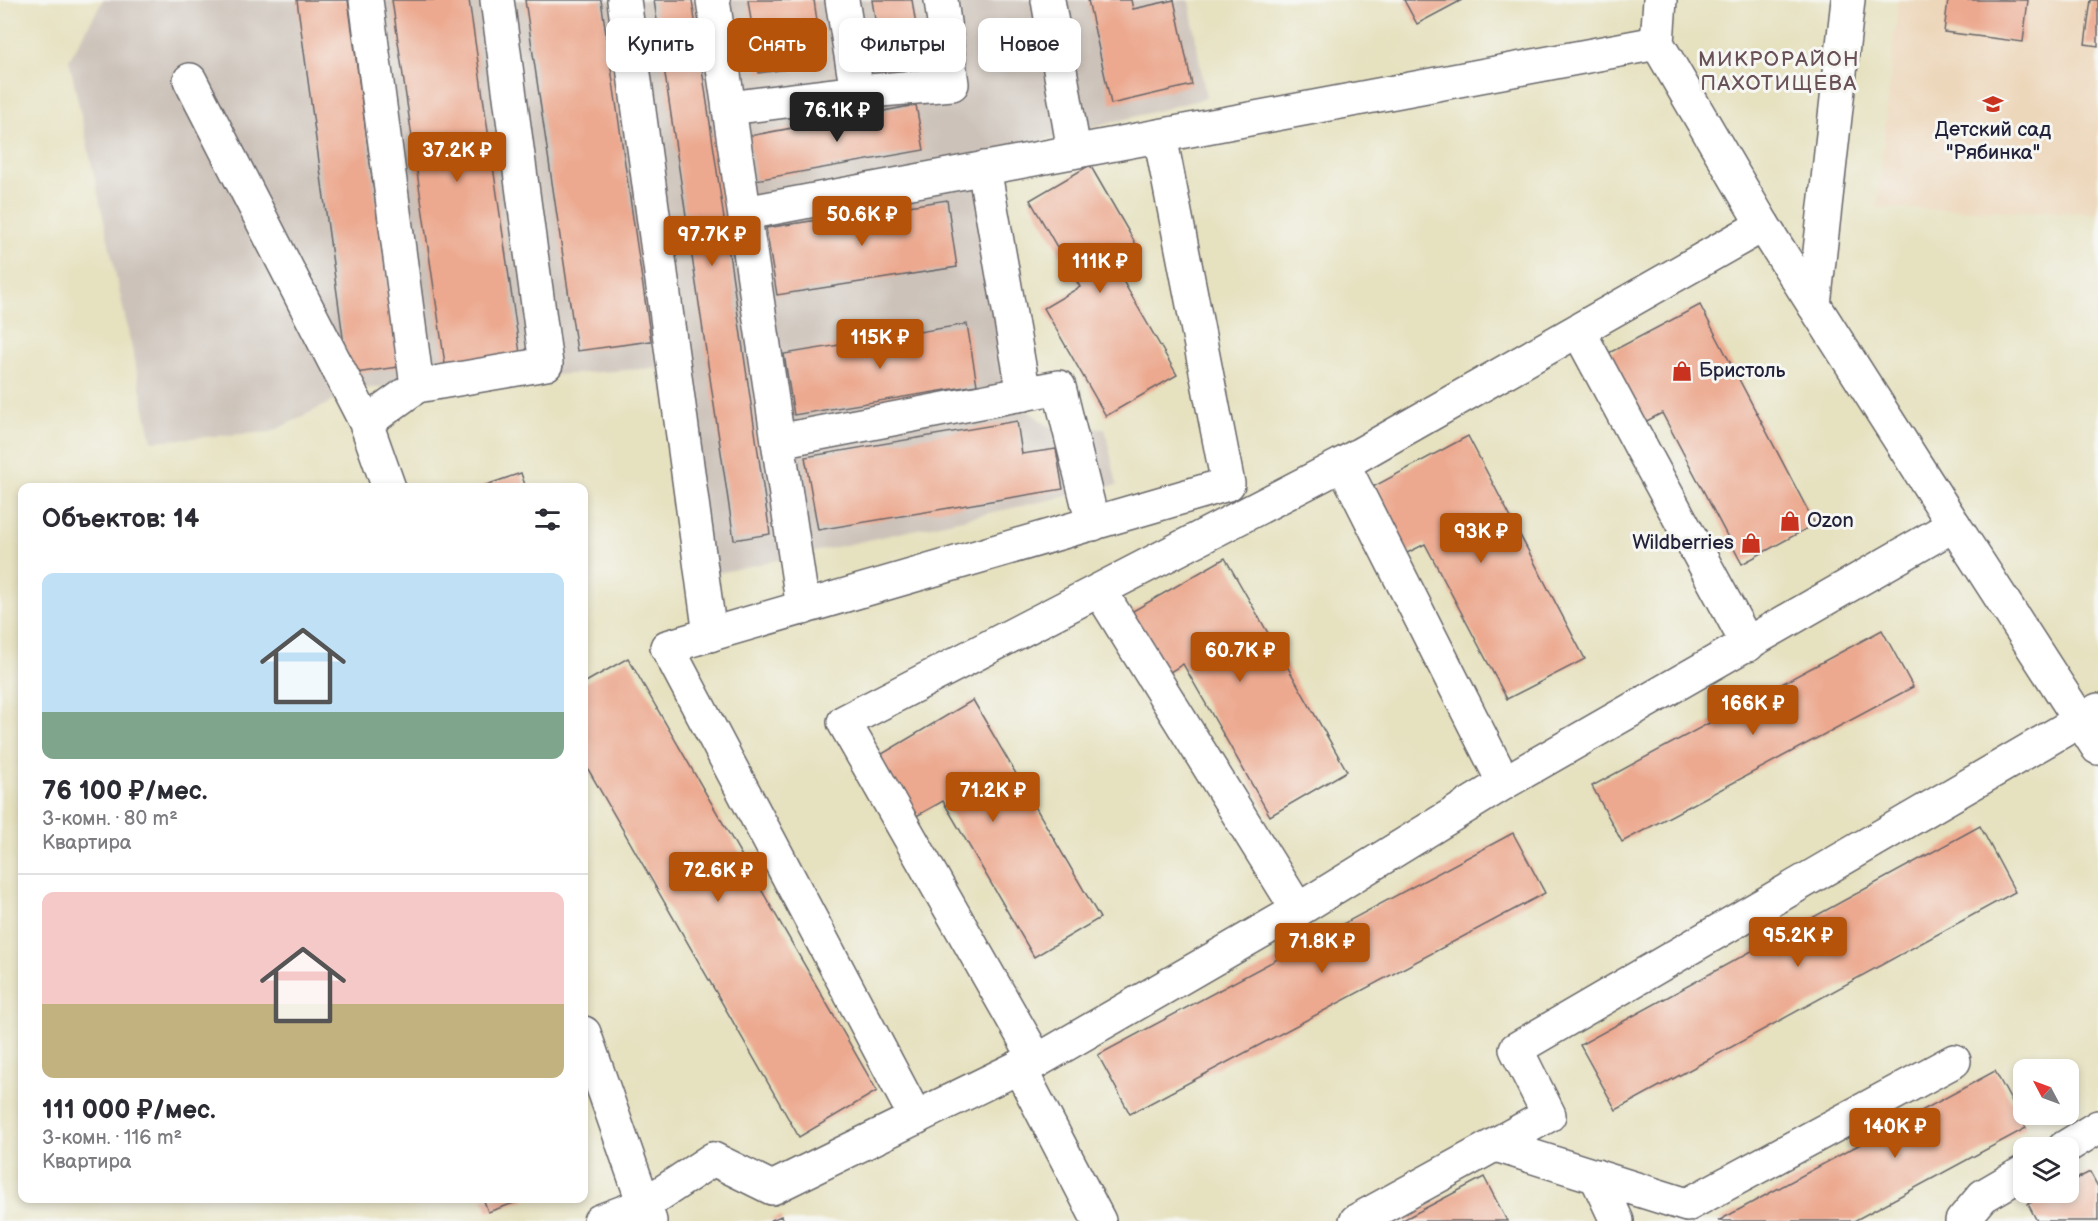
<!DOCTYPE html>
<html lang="ru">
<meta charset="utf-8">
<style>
:root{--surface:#fff;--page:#f7f7f7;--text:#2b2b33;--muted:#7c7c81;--line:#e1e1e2;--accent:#b45309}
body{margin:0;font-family:"Balsamiq Sans",sans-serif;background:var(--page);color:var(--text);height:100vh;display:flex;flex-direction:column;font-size:22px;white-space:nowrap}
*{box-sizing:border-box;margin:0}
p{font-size:20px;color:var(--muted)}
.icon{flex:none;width:33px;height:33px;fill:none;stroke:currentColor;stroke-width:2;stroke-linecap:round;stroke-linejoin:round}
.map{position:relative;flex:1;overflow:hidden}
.side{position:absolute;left:18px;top:483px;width:570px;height:720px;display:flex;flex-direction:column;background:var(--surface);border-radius:12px;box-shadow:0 3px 9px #0003}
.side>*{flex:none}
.guide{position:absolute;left:606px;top:18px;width:570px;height:54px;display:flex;gap:12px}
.needle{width:39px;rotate:311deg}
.buttons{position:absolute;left:2013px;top:1059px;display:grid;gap:12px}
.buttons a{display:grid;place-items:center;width:66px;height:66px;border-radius:12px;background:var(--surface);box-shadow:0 3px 9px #0003;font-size:30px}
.price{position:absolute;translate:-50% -51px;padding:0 14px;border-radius:6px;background:var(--accent);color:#fff;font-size:20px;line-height:39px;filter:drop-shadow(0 2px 3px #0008)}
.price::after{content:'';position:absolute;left:50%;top:36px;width:18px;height:14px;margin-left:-9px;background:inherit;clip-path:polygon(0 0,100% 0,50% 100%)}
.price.selected{background:#222;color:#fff}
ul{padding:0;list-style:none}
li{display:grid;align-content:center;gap:12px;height:318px;padding:0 24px}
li+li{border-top:2px solid var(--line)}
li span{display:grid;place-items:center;height:186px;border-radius:12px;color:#555}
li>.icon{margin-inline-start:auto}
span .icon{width:108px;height:108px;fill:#fffc;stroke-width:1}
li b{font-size:26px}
h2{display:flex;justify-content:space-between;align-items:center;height:72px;padding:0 24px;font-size:26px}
.chip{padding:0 21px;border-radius:12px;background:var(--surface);box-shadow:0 3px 9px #0003;font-size:21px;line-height:54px}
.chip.selected{background:var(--accent);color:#fff}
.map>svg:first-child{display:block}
.built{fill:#edd7bb}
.industrial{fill:#ccc2b9}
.building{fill:#eca98f}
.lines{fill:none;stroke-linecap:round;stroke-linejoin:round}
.minor-casing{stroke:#676569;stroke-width:36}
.minor{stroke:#fff;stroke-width:33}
.labels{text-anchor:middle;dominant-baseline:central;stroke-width:6;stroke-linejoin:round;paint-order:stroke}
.poi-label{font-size:20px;fill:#22223b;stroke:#f6f6f2;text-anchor:start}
.neighbourhood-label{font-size:21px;letter-spacing:1.5px;fill:#695158;stroke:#f6f6f2}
</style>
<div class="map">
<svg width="2098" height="1221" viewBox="0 0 2098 1221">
<rect width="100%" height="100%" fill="#f6f6f2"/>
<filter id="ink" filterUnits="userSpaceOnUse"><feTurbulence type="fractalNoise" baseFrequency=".0167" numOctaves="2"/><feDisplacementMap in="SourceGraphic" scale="12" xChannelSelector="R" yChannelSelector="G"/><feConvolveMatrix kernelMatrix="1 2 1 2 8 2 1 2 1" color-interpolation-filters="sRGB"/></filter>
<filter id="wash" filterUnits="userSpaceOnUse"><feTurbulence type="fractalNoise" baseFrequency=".008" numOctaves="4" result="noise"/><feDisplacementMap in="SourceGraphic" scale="24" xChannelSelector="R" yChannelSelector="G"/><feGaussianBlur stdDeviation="1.35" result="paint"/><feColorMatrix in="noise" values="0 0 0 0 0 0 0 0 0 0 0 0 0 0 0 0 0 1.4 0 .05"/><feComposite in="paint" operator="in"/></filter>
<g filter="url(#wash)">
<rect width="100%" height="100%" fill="#e6e1bf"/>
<!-- built -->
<polygon class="built" points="1898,0 2098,0 2098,213 1877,208"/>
<!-- industrial -->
<polygon class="industrial" points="103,0 1189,0 1206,98 989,155 1009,396 1048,426 1105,429 1117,485 714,574 657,368 357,389 271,432 152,441 69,60"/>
<g id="blocks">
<!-- building -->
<g class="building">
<polygon points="297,0 348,0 398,367 348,374"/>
<polygon points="392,0 469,0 521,360 446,371"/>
<polygon points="525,0 601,0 651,341 577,351"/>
<polygon points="654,0 692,0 770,534 734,540"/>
<polygon points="748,0 814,0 823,64 759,73"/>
<polygon points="872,0 912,0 920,51 881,58"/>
<polygon points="1088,0 1131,0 1133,9 1174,0 1192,85 1111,104"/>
<polygon points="1404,0 1462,0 1417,24"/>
<polygon points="1948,0 2028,0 2023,42 1944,32"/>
<polygon points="2091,0 2098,0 2098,46 2085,44"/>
<polygon points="916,105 924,150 756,180 749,136"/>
<polygon points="1090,165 1141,253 1115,267 1177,375 1106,416 1044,308 1080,287 1030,200"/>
<polygon points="947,200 957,267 777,295 766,228"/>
<polygon points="1700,305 1815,524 1742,564 1662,413 1639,425 1603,356"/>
<polygon points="967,324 977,385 794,415 784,354"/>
<polygon points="1017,421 1022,454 1056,449 1063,489 818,530 805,457"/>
<polygon points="1468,436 1585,659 1507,699 1425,544 1403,555 1369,489"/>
<polygon points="521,473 526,488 480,488 480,487"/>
<polygon points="1225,558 1347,771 1270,816 1183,664 1162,677 1126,615"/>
<polygon points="1882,630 1913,687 1622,842 1592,786"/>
<polygon points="628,658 877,1091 799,1137 584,762 584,683"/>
<polygon points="973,700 1100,918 1034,957 943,801 913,818 877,757"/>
<polygon points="1980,826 2015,892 1616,1110 1580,1045"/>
<polygon points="1513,833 1545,893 1130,1114 1098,1055"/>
<polygon points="1995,1071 2026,1128 1854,1221 1718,1221"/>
<polygon points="2090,1172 2098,1187 2098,1221 2037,1221 2028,1204 2050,1192 2068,1192 2068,1183"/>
<polygon points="1484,1177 1507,1221 1401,1221"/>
<polygon points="483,1198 526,1198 526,1199 488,1212"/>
<polygon points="781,1216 783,1221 769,1221"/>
</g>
</g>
</g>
<g filter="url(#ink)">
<use href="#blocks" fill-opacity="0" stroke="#676569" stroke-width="1.5"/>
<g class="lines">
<!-- minor casing -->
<g class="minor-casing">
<g id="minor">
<polyline points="366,0 417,386 366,423"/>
<polyline points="624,0 710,635"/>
<polyline points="713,0 778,441"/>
<polyline points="1048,0 1074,151"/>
<polyline points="1660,0 1657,43 1763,225 1954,525"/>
<polyline points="190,80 366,423 389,488"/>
<polyline points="857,92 952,84 941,0"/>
<polyline points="729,108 857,92 842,0"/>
<polyline points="984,168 1024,394"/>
<polyline points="745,213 1657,43"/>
<polyline points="1814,305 1848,0"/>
<polyline points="1579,332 1748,645"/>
<polyline points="417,386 546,364 497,0"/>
<polyline points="1343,464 1763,225"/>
<polyline points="1100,591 1298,910"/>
<polyline points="803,608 778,441 1059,387 1093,524"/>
<polyline points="584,1033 650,1221"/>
<polyline points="1037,1061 844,722 1343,464 1504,783"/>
<polyline points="1019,1067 1099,1221"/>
<polyline points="916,1118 667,647 1228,484 1160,136"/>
<polyline points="1496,1145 1687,1205 1954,1061"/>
<polyline points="2064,1148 2098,1127"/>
<polyline points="1596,1176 1617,1221"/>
<polyline points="600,1221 645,1204 713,1159 772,1188 1019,1067 1037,1061 1298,910 1504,783 1954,525 2098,748"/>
<polyline points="1356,1221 1549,1115 1516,1049 2098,710"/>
<polyline points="1962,1221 1983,1196 2024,1172"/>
</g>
</g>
<!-- minor -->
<use href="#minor" class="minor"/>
</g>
</g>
<!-- icons -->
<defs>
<g id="school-bare" transform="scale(1.62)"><path d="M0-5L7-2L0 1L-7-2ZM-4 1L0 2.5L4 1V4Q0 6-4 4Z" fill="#c8321e" stroke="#f6f6f2" stroke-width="2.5" paint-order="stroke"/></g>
<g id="shop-bare" transform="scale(1.62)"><path d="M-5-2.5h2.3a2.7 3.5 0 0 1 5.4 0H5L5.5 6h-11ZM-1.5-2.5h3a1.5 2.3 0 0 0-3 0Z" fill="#c8321e" stroke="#f6f6f2" stroke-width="2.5" paint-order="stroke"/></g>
</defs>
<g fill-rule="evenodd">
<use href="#school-bare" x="1993" y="104"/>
<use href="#shop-bare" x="1682" y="371"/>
<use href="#shop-bare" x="1790" y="521"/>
<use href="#shop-bare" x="1751" y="543"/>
</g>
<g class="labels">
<!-- poi labels -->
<g class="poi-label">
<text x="1993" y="130" text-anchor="middle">Детский сад<tspan x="1993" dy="23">"Рябинка"</tspan></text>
<text x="1699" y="371">Бристоль</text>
<text x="1807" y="521">Ozon</text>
<text x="1734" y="543" text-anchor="end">Wildberries</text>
</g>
<!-- neighbourhood labels -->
<g class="neighbourhood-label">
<text x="1779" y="59">МИКРОРАЙОН<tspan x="1779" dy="24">ПАХОТИЩЕВА</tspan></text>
</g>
</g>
</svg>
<div class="buttons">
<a><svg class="needle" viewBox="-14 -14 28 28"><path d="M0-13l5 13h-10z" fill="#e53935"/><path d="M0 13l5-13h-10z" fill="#7c7c81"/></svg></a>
<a><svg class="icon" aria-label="layers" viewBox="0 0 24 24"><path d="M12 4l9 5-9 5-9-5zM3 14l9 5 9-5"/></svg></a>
</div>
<b class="price selected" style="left:837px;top:143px">76.1K ₽</b>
<b class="price" style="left:457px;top:183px">37.2K ₽</b>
<b class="price" style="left:862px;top:247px">50.6K ₽</b>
<b class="price" style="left:712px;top:267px">97.7K ₽</b>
<b class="price" style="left:1100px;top:294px">111K ₽</b>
<b class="price" style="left:880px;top:370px">115K ₽</b>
<b class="price" style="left:1481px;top:564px">93K ₽</b>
<b class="price" style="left:1240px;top:683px">60.7K ₽</b>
<b class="price" style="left:1753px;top:736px">166K ₽</b>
<b class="price" style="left:993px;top:823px">71.2K ₽</b>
<b class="price" style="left:718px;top:903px">72.6K ₽</b>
<b class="price" style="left:1798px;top:968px">95.2K ₽</b>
<b class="price" style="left:1322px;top:974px">71.8K ₽</b>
<b class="price" style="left:1895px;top:1159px">140K ₽</b>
<div class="guide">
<a class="chip">Купить</a>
<a class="chip selected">Снять</a>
<a class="chip">Фильтры</a>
<a class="chip">Новое</a>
</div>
<section class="side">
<h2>Объектов: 14<svg class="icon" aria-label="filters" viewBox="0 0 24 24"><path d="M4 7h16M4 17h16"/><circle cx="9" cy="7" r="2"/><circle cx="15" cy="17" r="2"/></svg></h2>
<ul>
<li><span style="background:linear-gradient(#bfe0f5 75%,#7fa58c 0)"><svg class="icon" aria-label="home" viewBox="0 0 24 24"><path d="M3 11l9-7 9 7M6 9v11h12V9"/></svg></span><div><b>76 100 ₽/мес.</b><p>3-комн. · 80 m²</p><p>Квартира</p></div></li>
<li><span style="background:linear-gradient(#f6c9c9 60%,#c2b280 0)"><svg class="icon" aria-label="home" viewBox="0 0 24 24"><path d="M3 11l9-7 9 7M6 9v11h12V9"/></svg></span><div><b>111 000 ₽/мес.</b><p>3-комн. · 116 m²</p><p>Квартира</p></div></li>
</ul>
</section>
</div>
